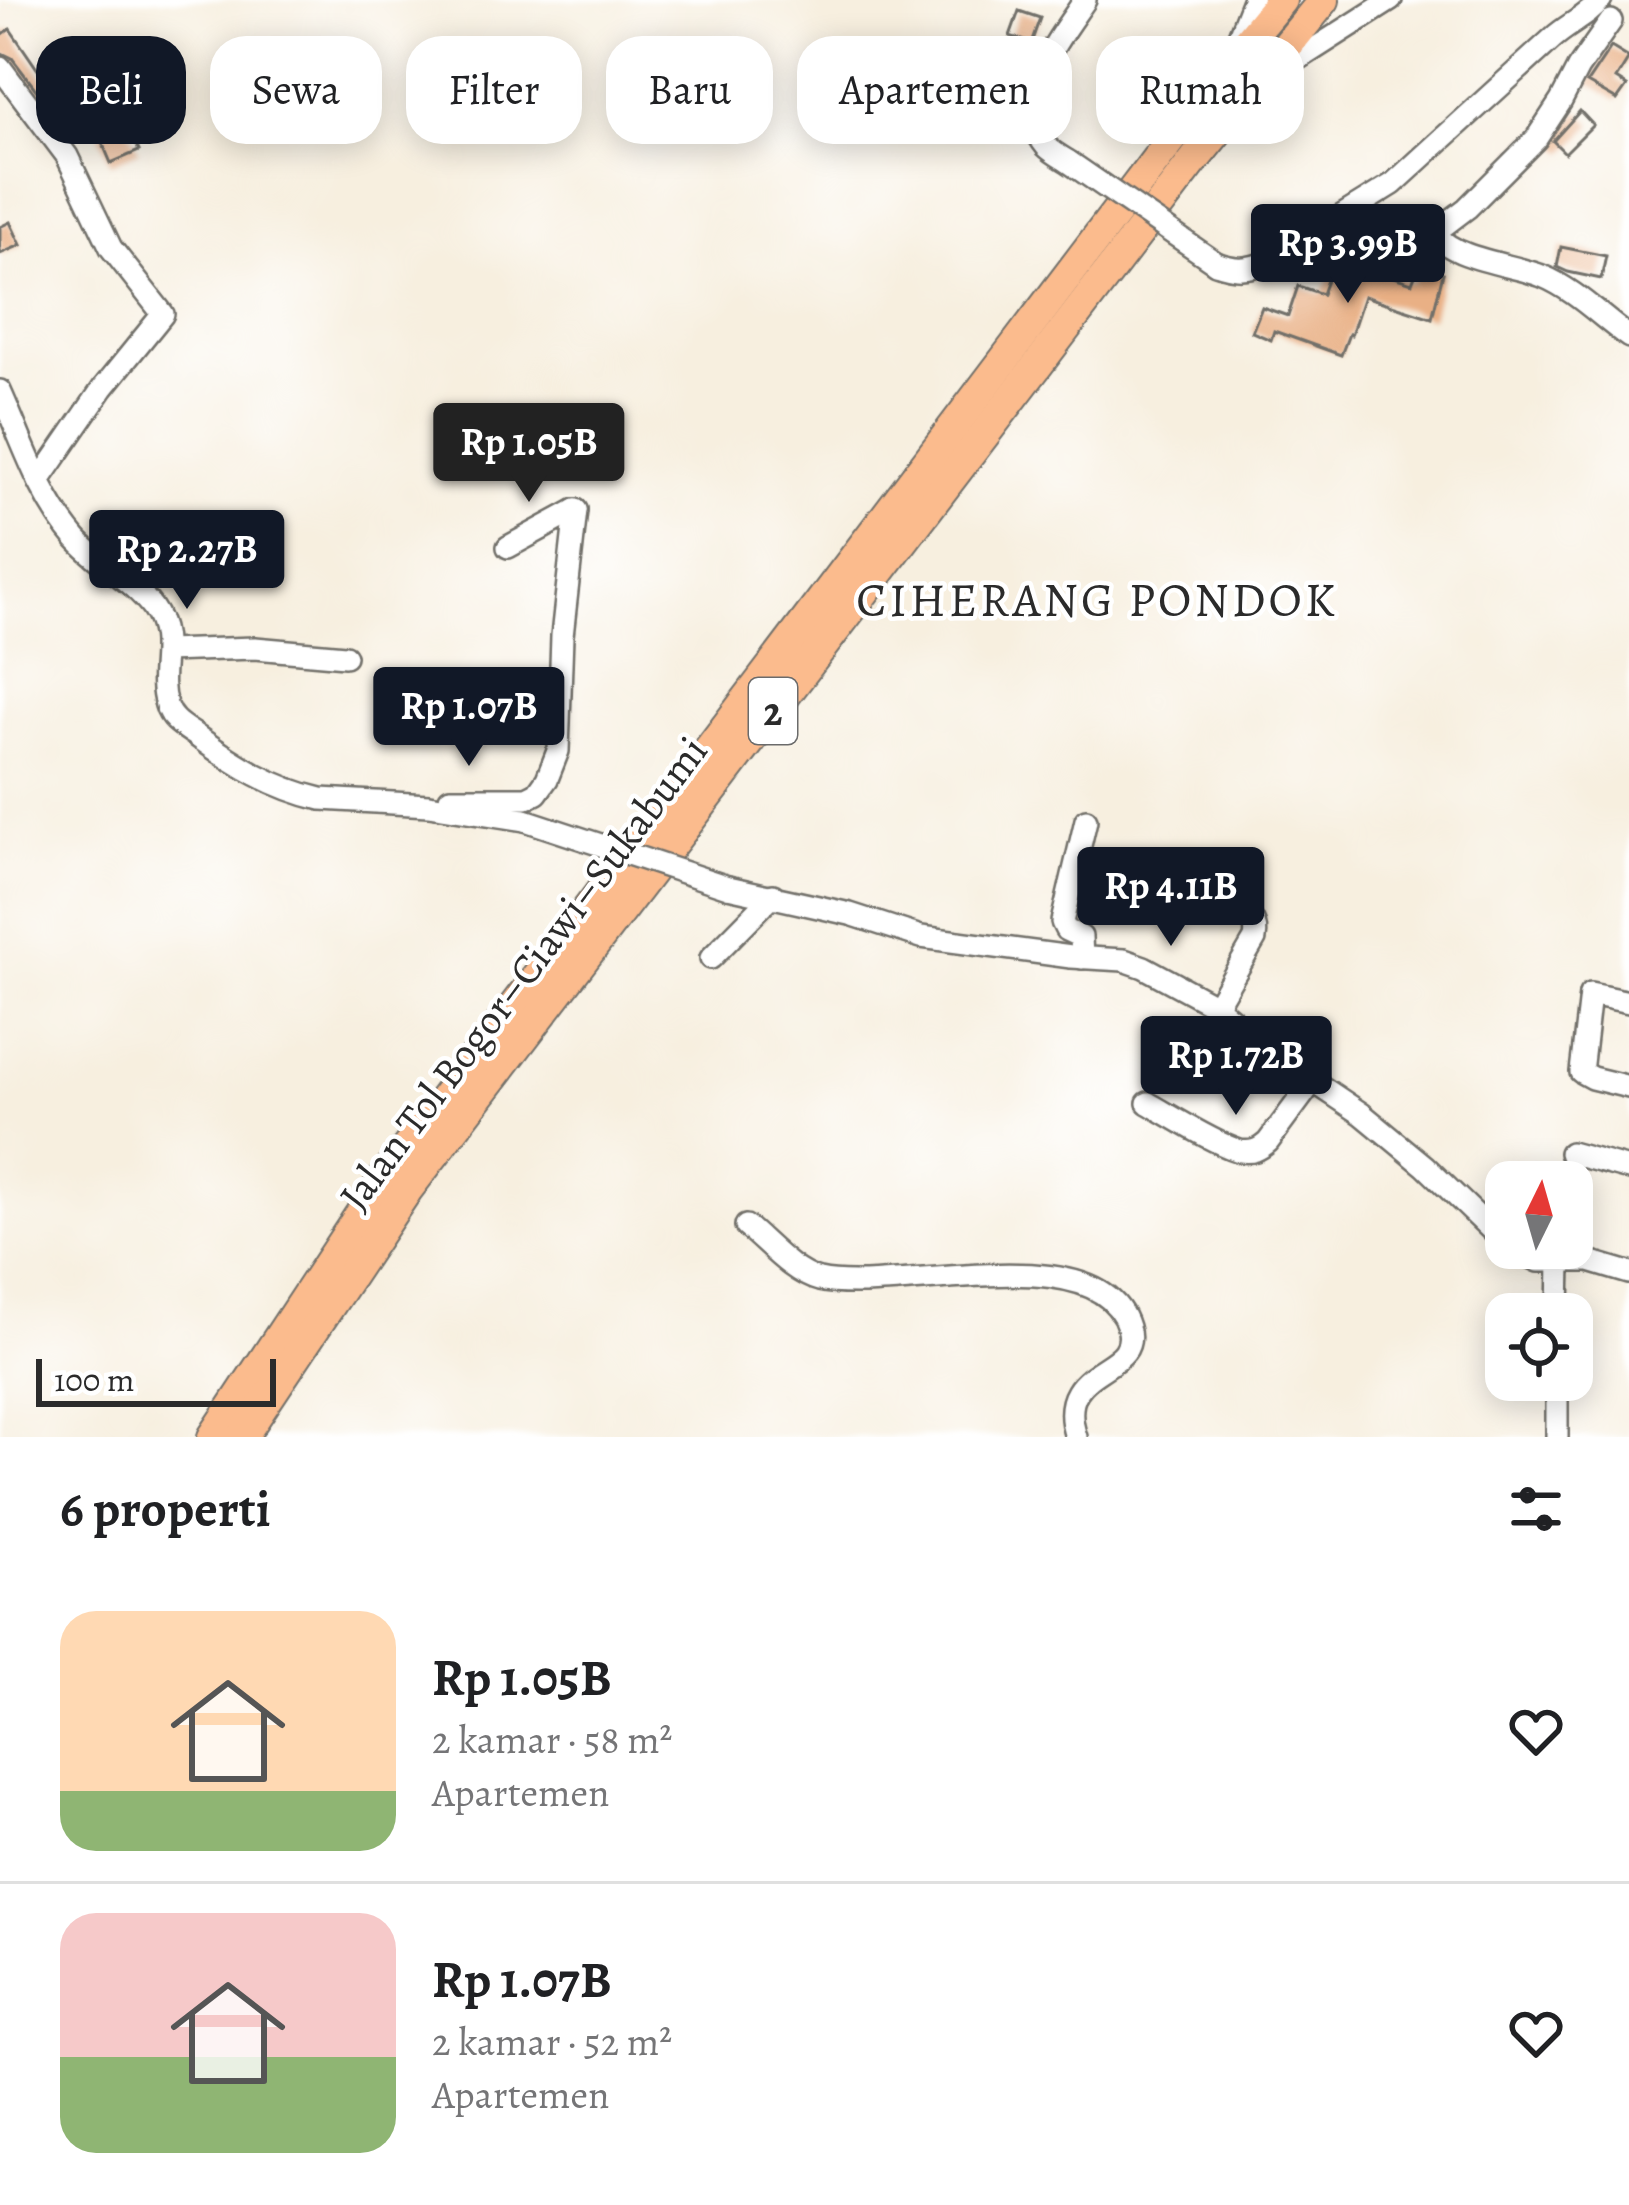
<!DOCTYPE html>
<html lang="id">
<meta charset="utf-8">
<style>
:root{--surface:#fff;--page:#f6f6f6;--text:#202124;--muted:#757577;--line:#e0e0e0;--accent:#111827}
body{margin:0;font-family:Alegreya,serif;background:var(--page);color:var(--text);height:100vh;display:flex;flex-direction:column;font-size:45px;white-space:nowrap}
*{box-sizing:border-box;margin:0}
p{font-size:39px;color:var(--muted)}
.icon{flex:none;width:66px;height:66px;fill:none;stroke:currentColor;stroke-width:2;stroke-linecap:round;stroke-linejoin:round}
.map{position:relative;height:1437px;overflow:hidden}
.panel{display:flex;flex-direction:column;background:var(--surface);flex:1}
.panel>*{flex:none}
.guide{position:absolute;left:36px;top:36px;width:1557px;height:108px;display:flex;gap:24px}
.needle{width:78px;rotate:5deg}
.buttons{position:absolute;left:1485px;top:1161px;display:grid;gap:24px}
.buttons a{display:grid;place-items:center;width:108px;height:108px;border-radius:24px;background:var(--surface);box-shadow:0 6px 30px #0003;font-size:60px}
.scale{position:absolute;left:36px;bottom:30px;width:240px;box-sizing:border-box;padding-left:12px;border:6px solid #2b2b2b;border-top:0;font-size:33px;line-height:42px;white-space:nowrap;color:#2b2b2b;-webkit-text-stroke:9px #fff;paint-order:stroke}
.price{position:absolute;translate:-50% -102px;padding:0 27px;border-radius:12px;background:var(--accent);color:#fff;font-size:39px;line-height:78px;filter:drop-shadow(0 3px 6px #0008)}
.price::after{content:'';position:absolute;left:50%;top:72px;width:36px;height:27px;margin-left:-18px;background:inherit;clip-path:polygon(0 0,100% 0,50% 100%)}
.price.active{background:#222;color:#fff}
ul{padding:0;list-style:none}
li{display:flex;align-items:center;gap:36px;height:300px;padding:0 60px}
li+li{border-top:3px solid var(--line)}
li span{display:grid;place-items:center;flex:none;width:336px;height:240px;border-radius:36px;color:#555}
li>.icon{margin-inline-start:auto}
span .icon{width:144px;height:144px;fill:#fffc;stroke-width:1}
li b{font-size:51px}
h2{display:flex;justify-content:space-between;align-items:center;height:144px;padding:0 60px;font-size:51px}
.tag{padding:0 42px;border-radius:36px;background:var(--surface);box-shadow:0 6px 30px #0003;font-size:42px;line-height:108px}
.tag.active{background:var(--accent);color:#fff}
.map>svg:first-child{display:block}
.building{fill:#e9b085}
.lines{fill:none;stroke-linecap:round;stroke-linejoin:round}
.minor-casing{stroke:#72706a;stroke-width:26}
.highway-casing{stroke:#72706a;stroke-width:34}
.minor{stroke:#fff;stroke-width:21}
.highway{stroke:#fbbb8d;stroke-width:30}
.minor-bridge-casing{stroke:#72706a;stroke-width:26;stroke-linecap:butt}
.minor-bridge{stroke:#fff;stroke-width:21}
.labels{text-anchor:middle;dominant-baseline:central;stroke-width:9;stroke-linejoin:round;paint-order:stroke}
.shield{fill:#fff;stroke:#6b6b6b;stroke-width:3}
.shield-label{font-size:39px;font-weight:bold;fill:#2b2b2b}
.street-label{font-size:42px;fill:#2b2b2b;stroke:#fff}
.quarter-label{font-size:48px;letter-spacing:3px;fill:#2b2b2b;stroke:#fff}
</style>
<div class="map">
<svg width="1629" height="1437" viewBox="0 0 1629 1437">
<rect width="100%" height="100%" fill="#fff"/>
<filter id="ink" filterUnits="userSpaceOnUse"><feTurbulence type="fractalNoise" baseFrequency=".00833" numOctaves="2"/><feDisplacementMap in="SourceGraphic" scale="24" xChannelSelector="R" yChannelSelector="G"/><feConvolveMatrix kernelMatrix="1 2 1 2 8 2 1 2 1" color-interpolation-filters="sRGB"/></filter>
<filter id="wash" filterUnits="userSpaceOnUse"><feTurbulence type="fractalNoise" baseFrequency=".004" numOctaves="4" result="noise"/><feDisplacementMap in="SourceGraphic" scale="48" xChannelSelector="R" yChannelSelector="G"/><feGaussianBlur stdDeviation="2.7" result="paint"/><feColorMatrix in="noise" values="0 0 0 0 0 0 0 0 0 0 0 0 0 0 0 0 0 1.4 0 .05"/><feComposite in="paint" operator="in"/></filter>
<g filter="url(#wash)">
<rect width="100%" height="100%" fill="#f7efdf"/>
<g id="blocks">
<!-- building -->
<g class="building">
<polygon points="1019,11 1040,18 1031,43 1010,36"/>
<polygon points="10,29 51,89 57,84 72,104 56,116 12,58 0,52 0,36"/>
<polygon points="985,41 1010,55 1000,72 975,58"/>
<polygon points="1611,47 1629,58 1616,79 1627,86 1617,100 1587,83"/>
<polygon points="109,84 119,101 150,89 159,111 126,123 139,151 111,163 99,135 106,131 85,98"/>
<polygon points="1580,111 1593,125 1565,153 1553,141"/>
<polygon points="10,222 21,245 0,254 0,227"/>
<polygon points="1561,247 1606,256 1601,279 1568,272 1557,267"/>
<polygon points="1419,265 1443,273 1432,318 1364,296 1351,335 1349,334 1341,355 1274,331 1271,340 1252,332 1262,307 1288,316 1298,286 1322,294 1330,272 1339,276 1342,268 1359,274 1361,267 1412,283"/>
</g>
</g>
</g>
<g filter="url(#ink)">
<use href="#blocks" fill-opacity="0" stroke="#72706a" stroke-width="3"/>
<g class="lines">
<!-- minor casing -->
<g class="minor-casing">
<g id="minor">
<path d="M1611,21L1578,68L1561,101L1536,139L1467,208L1438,230L1437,235C1453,259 1515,265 1542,276C1574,289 1601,317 1629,337"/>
<polyline points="1236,43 1253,0"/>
<polyline points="1278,57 1289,65 1391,0"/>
<polyline points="0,67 67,156 111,248 163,314 103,388 39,481"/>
<path d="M1069,162C1061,157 1052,152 1046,146C1008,100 1060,37 1085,0"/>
<path d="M1216,263C1235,270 1247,270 1267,262L1393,184L1553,38C1568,24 1589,16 1601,0"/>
<path d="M0,391C23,442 39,496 76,539C99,565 131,579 152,607C176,641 155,670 166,705C170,721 186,728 198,737C236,765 274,788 321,799L429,805L525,820"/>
<polyline points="508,547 576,510"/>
<polyline points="165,651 255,648 345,656"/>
<polyline points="450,798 527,798 537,793 547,779 558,751 562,636 576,510"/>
<polyline points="728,887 850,914 921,937 1071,957 1124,960 1144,967 1216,1006 1277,1057 1362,1114 1425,1166 1506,1244"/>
<polyline points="711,958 773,895"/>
<polyline points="1082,958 1081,937 1066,930 1062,922 1086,820"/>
<polyline points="1629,1002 1590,994 1581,1072 1592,1078 1629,1087"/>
<path d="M1216,1006L1255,939C1261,908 1227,915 1231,883"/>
<path d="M1148,1103C1171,1116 1217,1145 1240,1151C1252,1153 1259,1150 1268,1142L1313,1081"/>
<polyline points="1570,1153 1629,1169"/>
<path d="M746,1226C768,1244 792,1273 819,1280C892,1297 1100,1233 1128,1327C1143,1376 1051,1362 1076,1437"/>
<polyline points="1512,1248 1539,1261 1589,1261 1629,1273"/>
<polyline points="1559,1314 1560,1261"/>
<polyline points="1557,1437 1557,1380"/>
</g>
</g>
<!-- highway casing -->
<g class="highway-casing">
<g id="highway">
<polyline points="213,1437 387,1174 1227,66 1281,0"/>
<polyline points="242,1437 407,1190 1195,159 1324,0"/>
</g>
</g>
<!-- minor -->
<use href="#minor" class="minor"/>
<!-- highway -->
<use href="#highway" class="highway"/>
<!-- minor-bridge casing -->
<g class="minor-bridge-casing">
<g id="minor-bridge">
<polyline points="1069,162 1216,263"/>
<polyline points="525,820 728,887"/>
</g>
</g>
<!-- minor-bridge -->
<use href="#minor-bridge" class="minor-bridge"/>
</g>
</g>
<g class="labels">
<!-- shield labels -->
<rect class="shield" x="749" y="678" width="48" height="66" rx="9"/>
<g class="shield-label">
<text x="773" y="711">2</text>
</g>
<!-- street labels -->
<g class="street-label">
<text transform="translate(523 973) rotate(-53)">Jalan Tol Bogor–Ciawi–Sukabumi</text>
</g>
<!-- quarter labels -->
<g class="quarter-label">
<text x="1097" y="600">CIHERANG PONDOK</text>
</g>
</g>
</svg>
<div class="buttons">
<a><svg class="needle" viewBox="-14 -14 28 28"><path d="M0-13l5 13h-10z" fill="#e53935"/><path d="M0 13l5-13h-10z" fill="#757577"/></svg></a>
<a><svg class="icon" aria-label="locate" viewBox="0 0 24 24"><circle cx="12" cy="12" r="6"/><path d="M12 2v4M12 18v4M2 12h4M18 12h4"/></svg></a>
</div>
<div class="scale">100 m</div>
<b class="price" style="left:1348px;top:306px">Rp 3.99B</b>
<b class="price active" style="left:529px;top:505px">Rp 1.05B</b>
<b class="price" style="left:187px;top:612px">Rp 2.27B</b>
<b class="price" style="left:469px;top:769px">Rp 1.07B</b>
<b class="price" style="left:1171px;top:949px">Rp 4.11B</b>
<b class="price" style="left:1236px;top:1118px">Rp 1.72B</b>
<div class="guide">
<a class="tag active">Beli</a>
<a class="tag">Sewa</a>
<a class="tag">Filter</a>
<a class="tag">Baru</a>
<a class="tag">Apartemen</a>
<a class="tag">Rumah</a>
</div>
</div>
<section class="panel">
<h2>6 properti<svg class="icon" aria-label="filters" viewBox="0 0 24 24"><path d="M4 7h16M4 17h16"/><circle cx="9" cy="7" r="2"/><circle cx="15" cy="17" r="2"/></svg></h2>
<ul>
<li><span style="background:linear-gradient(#ffd9b3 75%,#8fb573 0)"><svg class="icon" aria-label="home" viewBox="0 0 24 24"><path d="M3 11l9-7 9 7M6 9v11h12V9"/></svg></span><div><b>Rp 1.05B</b><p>2 kamar · 58 m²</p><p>Apartemen</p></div><svg class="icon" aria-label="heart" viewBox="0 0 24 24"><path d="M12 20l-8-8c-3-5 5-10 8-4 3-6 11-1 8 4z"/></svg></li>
<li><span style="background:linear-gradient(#f6c9c9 60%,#8fb573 0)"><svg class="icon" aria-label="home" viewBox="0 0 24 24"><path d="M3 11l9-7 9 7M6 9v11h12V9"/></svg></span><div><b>Rp 1.07B</b><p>2 kamar · 52 m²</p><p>Apartemen</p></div><svg class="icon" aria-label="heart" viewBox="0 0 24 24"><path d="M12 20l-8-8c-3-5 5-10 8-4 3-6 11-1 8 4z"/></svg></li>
</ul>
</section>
